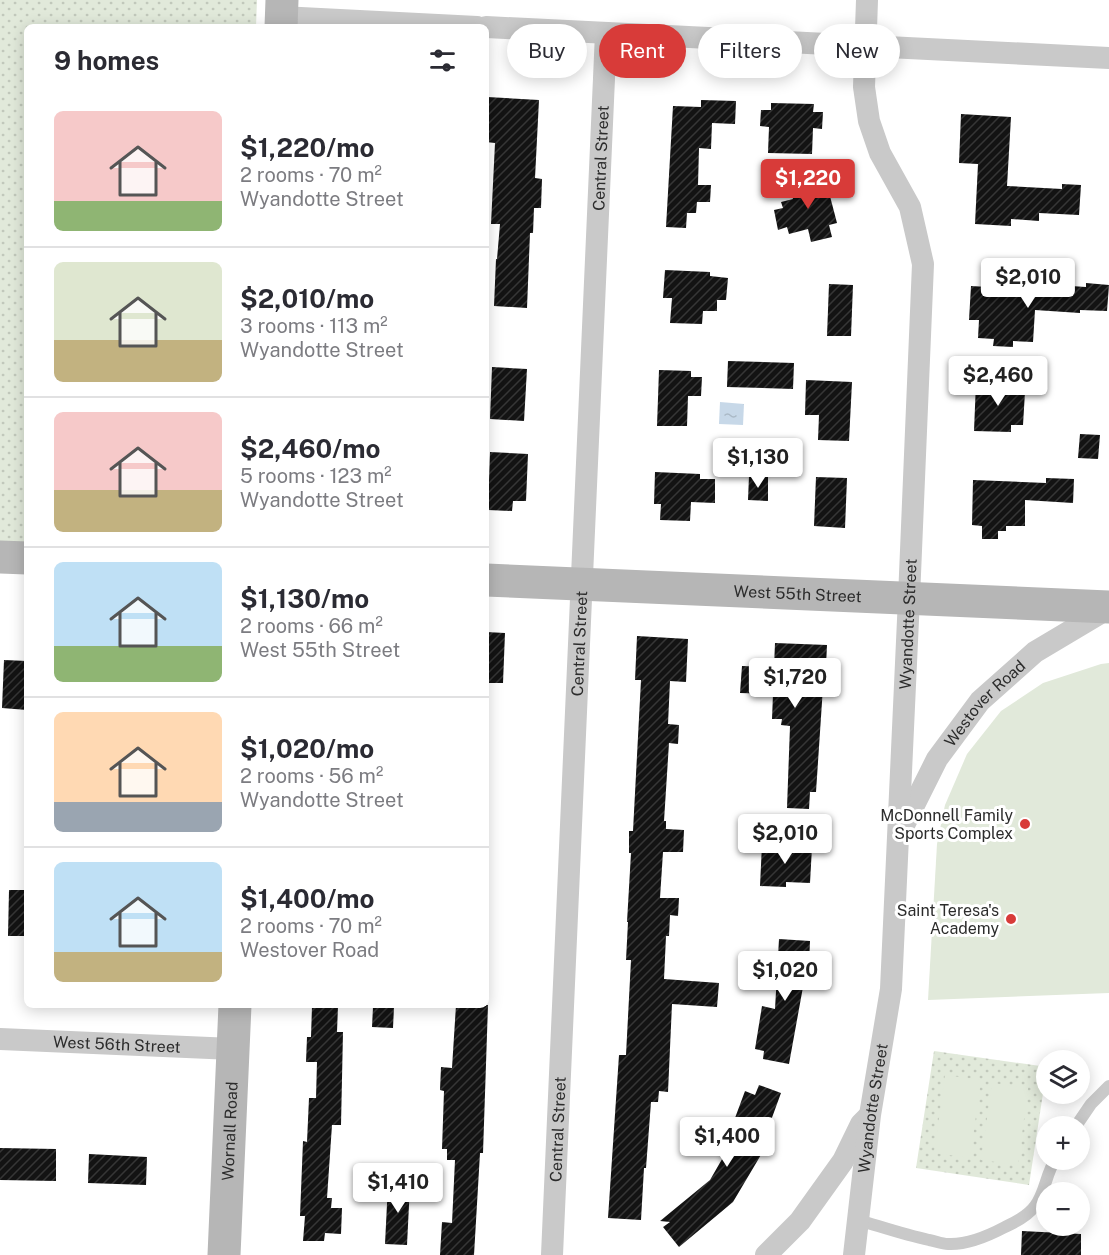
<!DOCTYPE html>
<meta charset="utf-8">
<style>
:root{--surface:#fff;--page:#f2f2f3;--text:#2b2b33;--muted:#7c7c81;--line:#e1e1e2;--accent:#d83b39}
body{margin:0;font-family:"Public Sans",sans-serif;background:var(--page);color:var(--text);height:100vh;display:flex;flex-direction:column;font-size:22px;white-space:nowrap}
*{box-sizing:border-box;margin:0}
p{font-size:20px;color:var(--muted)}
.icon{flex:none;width:33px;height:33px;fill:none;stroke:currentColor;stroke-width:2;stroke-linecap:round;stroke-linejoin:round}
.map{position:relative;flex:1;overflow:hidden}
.panel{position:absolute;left:24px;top:24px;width:465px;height:984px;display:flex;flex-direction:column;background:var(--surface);border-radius:9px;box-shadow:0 3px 15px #0003}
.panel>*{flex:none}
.hud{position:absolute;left:507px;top:24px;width:512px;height:54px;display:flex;gap:12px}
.fabs{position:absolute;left:1036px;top:1050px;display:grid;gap:12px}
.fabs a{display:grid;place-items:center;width:54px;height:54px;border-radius:50%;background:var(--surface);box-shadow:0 3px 15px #0003;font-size:30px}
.price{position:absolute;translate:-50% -51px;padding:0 14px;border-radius:6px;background:#fff;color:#222;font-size:20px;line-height:39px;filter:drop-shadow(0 2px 3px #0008)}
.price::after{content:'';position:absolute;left:50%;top:36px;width:18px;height:14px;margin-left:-9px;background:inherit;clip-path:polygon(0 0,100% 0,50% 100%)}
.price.on{background:var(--accent);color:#fff}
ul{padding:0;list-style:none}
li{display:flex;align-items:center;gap:18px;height:150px;padding:0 30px}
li+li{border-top:2px solid var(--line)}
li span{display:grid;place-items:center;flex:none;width:168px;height:120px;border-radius:9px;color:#555}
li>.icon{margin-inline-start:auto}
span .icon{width:72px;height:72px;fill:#fffc;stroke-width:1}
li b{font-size:26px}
h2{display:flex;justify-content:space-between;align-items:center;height:72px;padding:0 30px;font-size:26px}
.tag{padding:0 21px;border-radius:27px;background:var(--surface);box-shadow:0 3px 15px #0003;font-size:21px;line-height:54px}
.tag.on{background:var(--accent);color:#fff}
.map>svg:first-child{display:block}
.park{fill:url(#park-dots)}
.pitch{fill:#e1e9da}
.water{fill:url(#water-ripples)}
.building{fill:url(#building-hatch)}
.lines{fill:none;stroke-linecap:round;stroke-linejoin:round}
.service{stroke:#c9c9c9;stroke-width:12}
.minor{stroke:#c9c9c9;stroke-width:22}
.secondary{stroke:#b6b6b6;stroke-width:33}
.poi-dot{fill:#d83b39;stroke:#fff;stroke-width:2}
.labels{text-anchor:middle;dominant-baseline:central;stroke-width:6;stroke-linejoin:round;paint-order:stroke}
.street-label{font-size:16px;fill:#2c2c2c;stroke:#fff}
.poi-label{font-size:16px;fill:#2c2c2c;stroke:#fff;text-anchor:end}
</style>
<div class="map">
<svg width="1109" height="1255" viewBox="0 0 1109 1255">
<defs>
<pattern id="park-dots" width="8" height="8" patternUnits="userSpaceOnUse" patternTransform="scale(1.5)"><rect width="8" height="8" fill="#e1e9da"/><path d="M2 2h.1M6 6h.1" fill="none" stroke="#c1c8bb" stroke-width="1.8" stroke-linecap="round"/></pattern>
<pattern id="water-ripples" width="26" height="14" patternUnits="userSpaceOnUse" patternTransform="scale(1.5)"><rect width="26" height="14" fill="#c7d8e8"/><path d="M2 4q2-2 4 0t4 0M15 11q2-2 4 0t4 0" fill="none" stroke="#abbac7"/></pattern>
<pattern id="building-hatch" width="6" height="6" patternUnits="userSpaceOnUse" patternTransform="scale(1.5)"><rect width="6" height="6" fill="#131313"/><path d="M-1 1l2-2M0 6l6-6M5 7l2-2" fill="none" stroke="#363636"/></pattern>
</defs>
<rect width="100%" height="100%" fill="#fff"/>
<!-- park -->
<g class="park">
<polygon points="0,0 257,0 256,27 27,27 27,545 0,544"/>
<polygon points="934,1051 1047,1067 1029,1185 916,1168"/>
</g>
<!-- pitch -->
<g class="pitch">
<polygon points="1109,663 1109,993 928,1000 937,844 945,805 967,754 1001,711 1043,683 1101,664"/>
<polygon points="945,1075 981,1080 970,1158 934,1153"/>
<polygon points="992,1083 1028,1088 1018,1165 981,1160"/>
</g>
<!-- water -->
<polygon class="water" points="720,402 744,404 743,425 719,424"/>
<!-- building -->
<g class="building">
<polygon points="487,97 539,100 535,178 542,179 541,208 534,208 533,233 530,233 527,308 494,306 496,259 497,259 500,224 491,224 495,143 486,142"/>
<polygon points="701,100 736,101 735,124 712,123 711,149 699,148 698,185 711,185 710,202 697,202 696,213 687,213 686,228 666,227 673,106 701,107"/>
<polygon points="771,103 814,104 813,112 823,112 822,129 813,128 812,154 768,153 769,127 760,126 761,110 771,110"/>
<polygon points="961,114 1011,117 1007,186 1062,189 1062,184 1081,185 1079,215 1039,213 1039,221 1011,219 1011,226 975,224 978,164 959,163"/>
<polygon points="825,177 837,223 829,225 832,237 811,242 808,229 789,234 787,227 778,230 774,210 783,208 781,202 793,199 789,186"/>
<polygon points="665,270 710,272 710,276 728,278 726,300 717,300 717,311 703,311 702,324 670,323 672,298 663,298"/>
<polygon points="1086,283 1109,285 1107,311 1080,310 1080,313 1035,310 1033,342 1013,341 1013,347 993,346 994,339 978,338 979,320 969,320 971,286 1056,291 1056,285 1086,287"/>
<polygon points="829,284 853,285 851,336 827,336"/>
<polygon points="728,361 794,363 793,389 727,387"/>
<polygon points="492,367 527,369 524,421 490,419"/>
<polygon points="659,370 691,371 691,377 702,377 701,396 688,396 687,426 657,426"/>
<polygon points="806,380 852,382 849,441 818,440 819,415 805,415"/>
<polygon points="976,382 1014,384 1013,392 1025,392 1023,425 1011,425 1011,432 974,431"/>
<polygon points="1080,434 1100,435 1098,459 1078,458"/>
<polygon points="490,452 528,454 526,501 513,501 512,511 488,510"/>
<polygon points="655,472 700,474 700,479 715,479 715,503 691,502 690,521 660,520 661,504 654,504"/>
<polygon points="749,476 768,477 768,501 748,500"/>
<polygon points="816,477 847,478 845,528 814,526"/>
<polygon points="1046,478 1074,479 1073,503 1025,500 1025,526 1006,526 1006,531 998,531 998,539 982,539 982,526 972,525 973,480 1046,483"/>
<polygon points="486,632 505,633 503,683 486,683"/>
<polygon points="637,636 688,639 686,682 670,681 668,724 679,725 678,744 669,743 664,821 666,821 666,829 684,830 683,852 663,852 660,898 679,898 678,916 670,915 669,936 666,936 664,979 719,983 717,1007 672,1004 668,1092 659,1091 658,1102 651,1102 646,1168 644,1168 641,1220 608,1218 619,1055 626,1055 631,960 626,960 628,922 627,922 631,853 629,853 629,831 633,831 641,680 635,680"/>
<polygon points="775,643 827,645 825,687 823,687 816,792 810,792 809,809 787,808 790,726 781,725 782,719 772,719 773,694 740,693 742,666 774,667"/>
<polygon points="4,660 27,661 27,710 2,708"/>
<polygon points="762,844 812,847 810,883 786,882 786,887 760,886"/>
<polygon points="9,890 27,890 27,936 8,936"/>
<polygon points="779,939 810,941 808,987 803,987 789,1064 763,1059 764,1051 755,1049 762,1006 775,1009"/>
<polygon points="456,1005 488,1005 483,1153 480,1153 474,1255 440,1255 442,1222 452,1223 455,1160 447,1160 447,1149 442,1149 444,1091 440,1090 441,1067 452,1068"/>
<polygon points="312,1006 338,1006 337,1032 343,1032 341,1125 332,1125 327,1198 332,1198 331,1208 342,1208 341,1234 325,1233 324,1241 303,1241 305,1216 300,1216 303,1141 307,1142 309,1098 316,1098 317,1062 306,1062 307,1037 311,1037"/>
<polygon points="373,1007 394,1007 393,1028 372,1027"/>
<polygon points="759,1085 781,1093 762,1145 765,1148 733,1202 679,1247 663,1227 670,1222 660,1221 710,1180 744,1121 735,1118 745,1091 755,1095"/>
<polygon points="0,1148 56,1149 56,1181 0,1180"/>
<polygon points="89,1154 147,1157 146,1185 88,1183"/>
<polygon points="388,1184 410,1185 407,1245 385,1244"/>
<polygon points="1022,1231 1081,1234 1081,1255 1021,1255"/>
</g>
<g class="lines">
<!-- service -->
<g class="service">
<polyline points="1076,1126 1091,1104 1109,1086"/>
<path d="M858,1220C882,1227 905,1235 929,1240C935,1241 942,1244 948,1244C967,1245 988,1236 1005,1227C1016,1222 1028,1216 1035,1206C1045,1193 1046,1174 1055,1160"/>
</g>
<!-- minor -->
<g class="minor">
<polyline points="281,17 477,27"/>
<polyline points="486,27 1109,58"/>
<path id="s1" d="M902,829L937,759L980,701L1035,652L1109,608"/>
<path id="s2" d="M0,1039L233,1049"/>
<path id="s3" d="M552,1255L606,33"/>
<polyline points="766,1255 800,1221 843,1161 861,1124 867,1118"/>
<path id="s4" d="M854,1255L870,1115L891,989L909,598L923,264L910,207L880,153L869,121L864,87L867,0"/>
</g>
<!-- secondary -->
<g class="secondary">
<polyline points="281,27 282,0"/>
<polyline points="0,557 27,558"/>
<path id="s5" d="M486,580L1109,607"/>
<path id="s6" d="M224,1255L235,1005"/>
</g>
</g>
<!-- markers -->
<g class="poi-dot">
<circle cx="1025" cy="824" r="6"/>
<circle cx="1011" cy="919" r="6"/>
</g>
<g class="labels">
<!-- street labels -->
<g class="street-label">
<text stroke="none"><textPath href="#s3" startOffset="1098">Central Street</textPath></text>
<text stroke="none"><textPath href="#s5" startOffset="312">West 55th Street</textPath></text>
<text stroke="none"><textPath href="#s4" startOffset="634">Wyandotte Street</textPath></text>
<text stroke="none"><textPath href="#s3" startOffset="612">Central Street</textPath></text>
<text stroke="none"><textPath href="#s1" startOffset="152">Westover Road</textPath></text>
<text stroke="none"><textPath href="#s2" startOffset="117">West 56th Street</textPath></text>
<text stroke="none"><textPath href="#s4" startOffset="148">Wyandotte Street</textPath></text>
<text stroke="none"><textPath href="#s6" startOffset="124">Wornall Road</textPath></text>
<text stroke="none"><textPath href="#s3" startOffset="126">Central Street</textPath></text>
</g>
<!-- poi labels -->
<g class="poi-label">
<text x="1013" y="815">McDonnell Family<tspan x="1013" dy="18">Sports Complex</tspan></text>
<text x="999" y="910">Saint Teresa's<tspan x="999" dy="18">Academy</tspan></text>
</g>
</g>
</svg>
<div class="fabs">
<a><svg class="icon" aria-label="layers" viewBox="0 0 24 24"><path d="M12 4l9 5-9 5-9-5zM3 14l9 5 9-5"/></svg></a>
<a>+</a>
<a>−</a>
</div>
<b class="price on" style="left:808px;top:210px">$1,220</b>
<b class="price" style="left:1028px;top:309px">$2,010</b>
<b class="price" style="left:998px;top:407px">$2,460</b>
<b class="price" style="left:758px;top:489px">$1,130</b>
<b class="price" style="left:795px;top:709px">$1,720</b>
<b class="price" style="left:785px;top:865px">$2,010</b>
<b class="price" style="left:785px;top:1002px">$1,020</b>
<b class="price" style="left:727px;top:1168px">$1,400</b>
<b class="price" style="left:398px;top:1214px">$1,410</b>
<div class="hud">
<a class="tag">Buy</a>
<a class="tag on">Rent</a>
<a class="tag">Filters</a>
<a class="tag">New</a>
</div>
<section class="panel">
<h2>9 homes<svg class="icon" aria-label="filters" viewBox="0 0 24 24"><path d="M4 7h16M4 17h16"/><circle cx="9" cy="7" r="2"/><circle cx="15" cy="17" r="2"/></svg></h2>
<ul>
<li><span style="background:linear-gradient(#f6c9c9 75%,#8fb573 0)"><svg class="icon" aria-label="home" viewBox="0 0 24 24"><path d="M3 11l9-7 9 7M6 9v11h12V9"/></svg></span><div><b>$1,220/mo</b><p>2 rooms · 70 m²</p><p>Wyandotte Street</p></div></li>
<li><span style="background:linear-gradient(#dfe7d0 65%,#c2b280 0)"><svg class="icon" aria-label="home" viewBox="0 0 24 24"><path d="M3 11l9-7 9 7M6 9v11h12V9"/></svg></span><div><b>$2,010/mo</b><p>3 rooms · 113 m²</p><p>Wyandotte Street</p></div></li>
<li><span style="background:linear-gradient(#f6c9c9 65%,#c2b280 0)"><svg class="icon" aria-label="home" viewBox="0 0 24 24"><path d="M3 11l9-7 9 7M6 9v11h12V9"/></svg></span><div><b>$2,460/mo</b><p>5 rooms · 123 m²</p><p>Wyandotte Street</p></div></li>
<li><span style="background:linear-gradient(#bfe0f5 70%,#8fb573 0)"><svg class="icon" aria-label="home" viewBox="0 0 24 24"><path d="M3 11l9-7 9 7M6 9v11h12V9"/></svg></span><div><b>$1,130/mo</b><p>2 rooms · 66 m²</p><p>West 55th Street</p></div></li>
<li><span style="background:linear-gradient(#ffd9b3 75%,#9aa5b1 0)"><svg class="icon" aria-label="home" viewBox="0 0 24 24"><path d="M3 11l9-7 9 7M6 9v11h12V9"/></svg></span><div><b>$1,020/mo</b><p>2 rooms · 56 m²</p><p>Wyandotte Street</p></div></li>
<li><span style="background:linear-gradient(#bfe0f5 75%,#c2b280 0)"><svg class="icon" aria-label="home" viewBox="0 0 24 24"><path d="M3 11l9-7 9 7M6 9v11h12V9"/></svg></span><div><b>$1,400/mo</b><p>2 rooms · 70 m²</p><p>Westover Road</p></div></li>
</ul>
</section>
</div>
